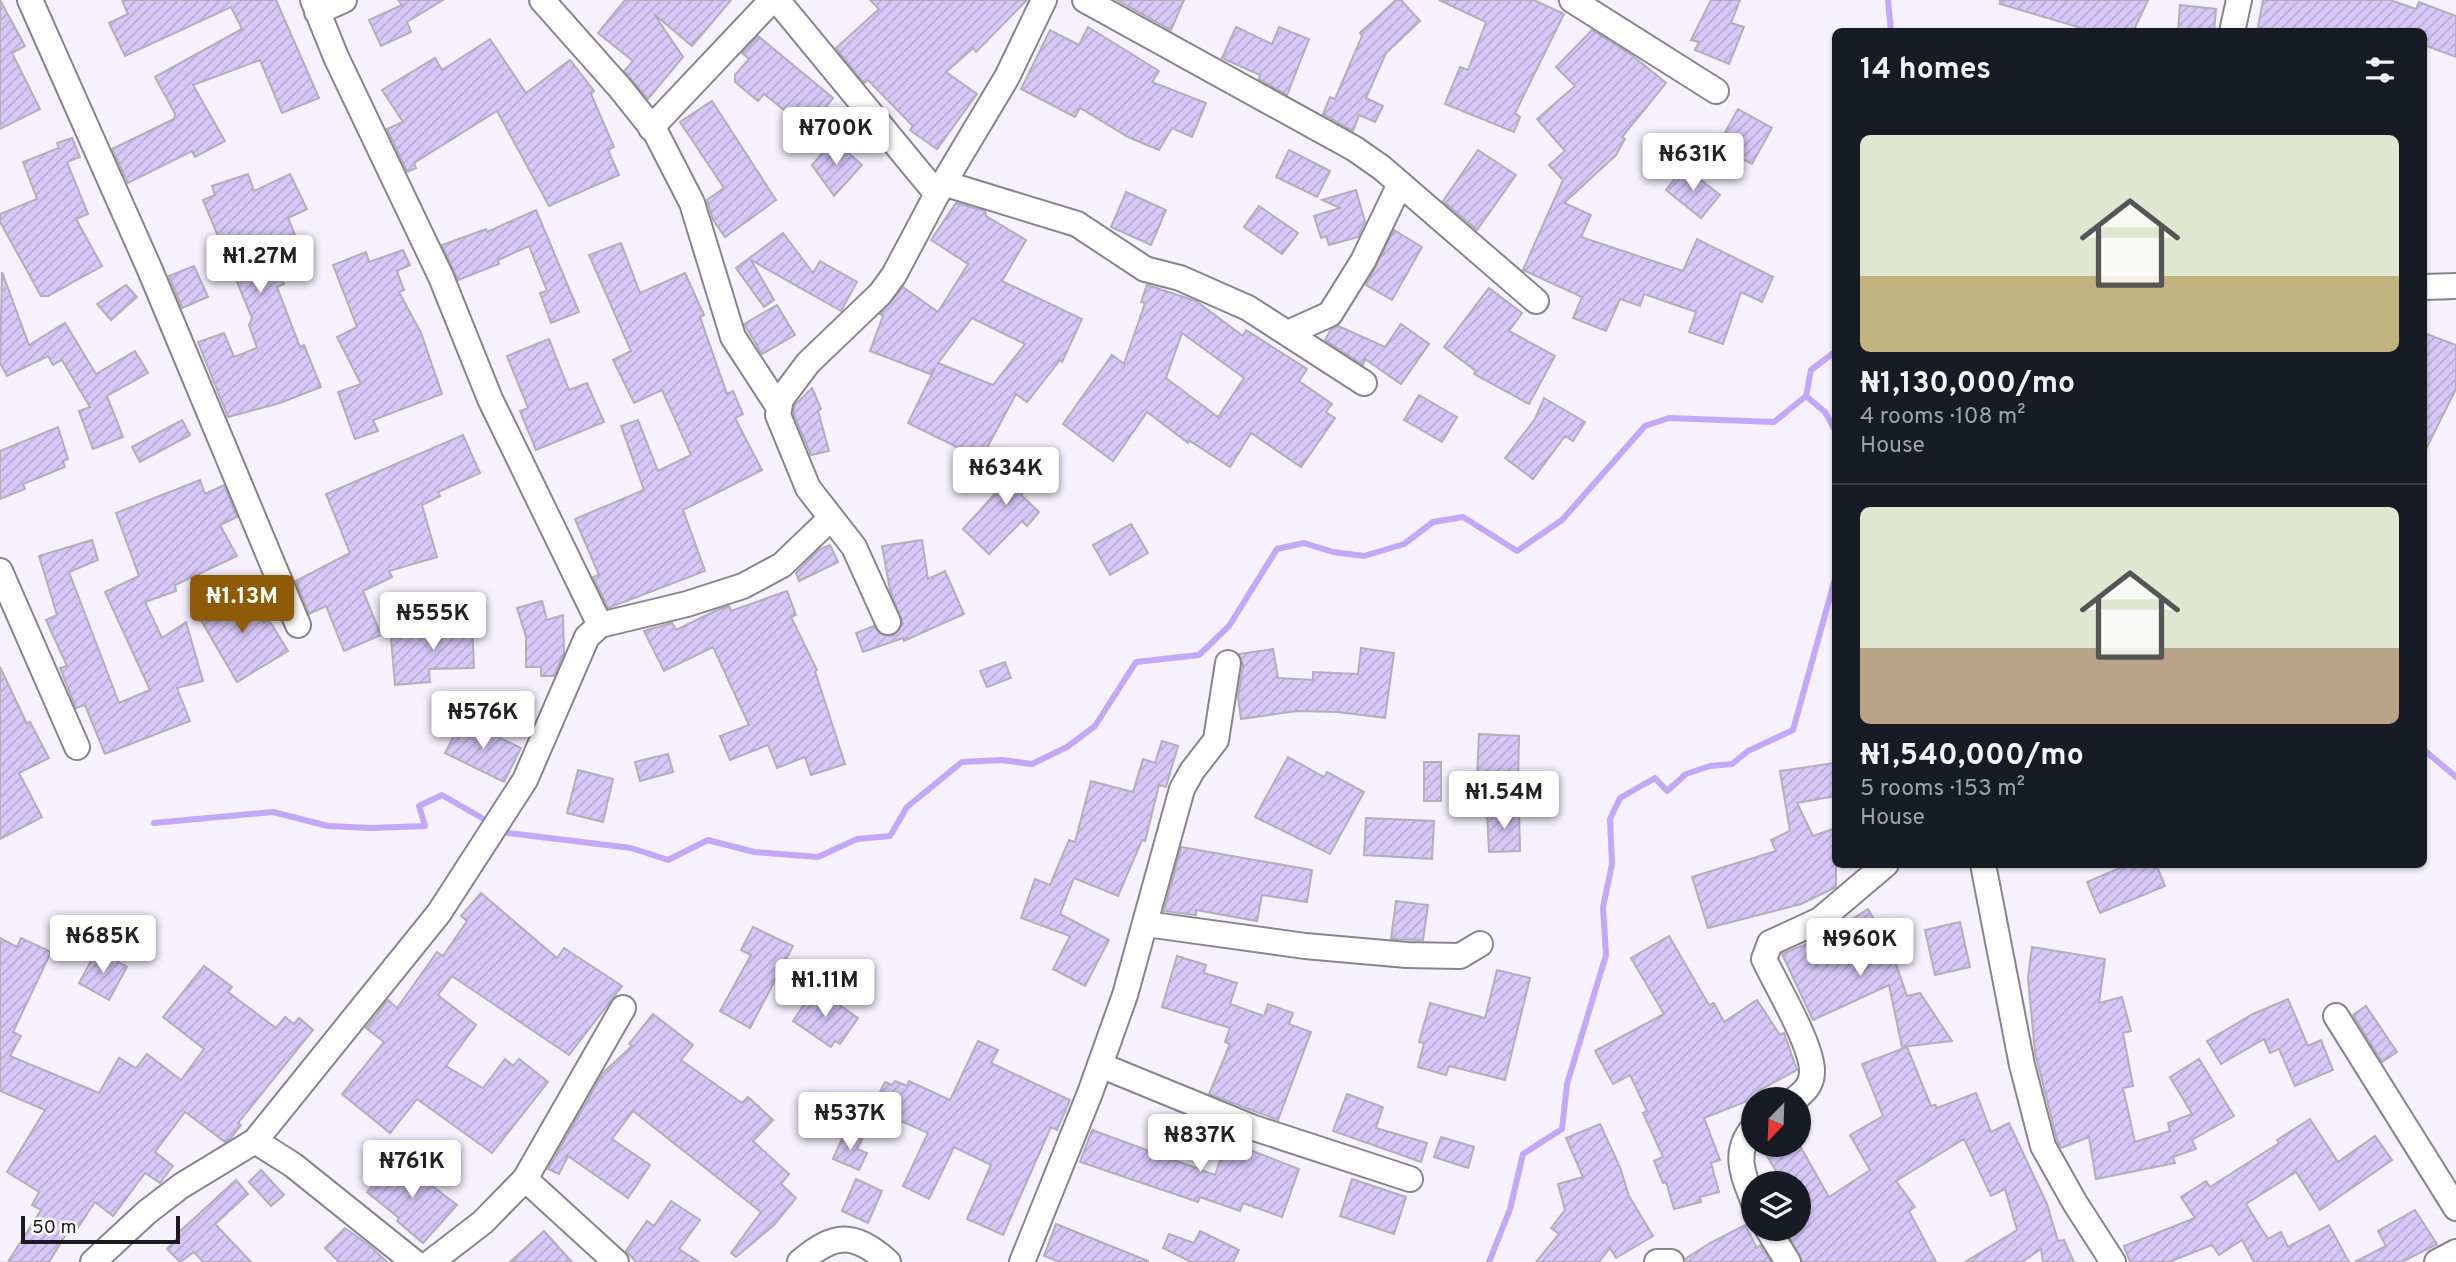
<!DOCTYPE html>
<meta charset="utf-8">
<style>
:root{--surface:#171b24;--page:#20242c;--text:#f1f3f6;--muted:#9ea1a6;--line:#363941;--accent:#8e5c08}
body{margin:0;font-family:Overpass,sans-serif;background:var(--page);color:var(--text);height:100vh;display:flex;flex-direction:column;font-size:26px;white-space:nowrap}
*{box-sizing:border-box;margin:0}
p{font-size:23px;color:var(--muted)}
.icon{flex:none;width:38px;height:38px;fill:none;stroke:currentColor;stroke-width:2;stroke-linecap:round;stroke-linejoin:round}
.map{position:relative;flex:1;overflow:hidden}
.panel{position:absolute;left:1832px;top:28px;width:595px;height:840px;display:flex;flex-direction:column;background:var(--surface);border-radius:10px;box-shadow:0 2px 5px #0004}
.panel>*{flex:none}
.needle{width:46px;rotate:203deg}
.controls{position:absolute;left:1741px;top:1087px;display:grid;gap:14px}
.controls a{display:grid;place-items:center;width:70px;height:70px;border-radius:50%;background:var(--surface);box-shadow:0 2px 5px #0004;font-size:35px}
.scale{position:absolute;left:21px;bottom:18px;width:159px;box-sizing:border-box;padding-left:7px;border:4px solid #1b1a1e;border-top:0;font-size:19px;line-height:24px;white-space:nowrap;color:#1b1a1e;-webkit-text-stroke:5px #fff;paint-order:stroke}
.price{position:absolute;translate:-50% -60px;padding:0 16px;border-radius:7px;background:#fff;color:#222;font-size:23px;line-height:46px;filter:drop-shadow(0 2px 4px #0008)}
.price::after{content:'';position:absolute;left:50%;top:42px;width:21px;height:16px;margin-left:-10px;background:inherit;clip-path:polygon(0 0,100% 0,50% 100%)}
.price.active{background:var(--accent);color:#fff}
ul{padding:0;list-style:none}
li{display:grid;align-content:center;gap:14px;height:371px;padding:0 28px}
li+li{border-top:2px solid var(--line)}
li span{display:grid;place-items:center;height:217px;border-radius:10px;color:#555}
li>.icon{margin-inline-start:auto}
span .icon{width:126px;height:126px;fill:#fffc;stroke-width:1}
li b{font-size:30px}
h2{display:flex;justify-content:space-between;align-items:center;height:84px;padding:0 28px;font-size:30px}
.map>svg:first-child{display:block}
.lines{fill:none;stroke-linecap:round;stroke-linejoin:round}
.stream{stroke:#c3a8f7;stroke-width:6}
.building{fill:url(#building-hatch);stroke:#b2afbb;stroke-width:2;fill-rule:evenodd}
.minor-casing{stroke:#87848f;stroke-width:28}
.minor{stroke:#fff;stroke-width:24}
</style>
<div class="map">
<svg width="2456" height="1262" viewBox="0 0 2456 1262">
<defs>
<pattern id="building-hatch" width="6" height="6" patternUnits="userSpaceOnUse" patternTransform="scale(1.75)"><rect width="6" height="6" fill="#d7c8f8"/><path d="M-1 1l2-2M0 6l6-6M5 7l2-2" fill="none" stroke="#b8abd4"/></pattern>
</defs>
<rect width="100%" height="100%" fill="#f5f1fe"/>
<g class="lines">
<!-- stream -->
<g class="stream">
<polyline points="1888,0 1891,32"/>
<polyline points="1836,351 1811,370 1806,396 1825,412 1836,432"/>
<polyline points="2424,750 2456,777"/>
<polyline points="154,823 273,812 328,826 371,828 425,826 419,806 442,795 487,821"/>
<polyline points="508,833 631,848 668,860 708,840 754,852 818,857 857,839 890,836 907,807 962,762 1002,760 1032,764 1067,747 1095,726 1136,662 1199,655 1229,626 1277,549 1304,543 1333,552 1364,556 1404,544 1433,522 1463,517 1517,551 1562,520 1645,426 1669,418 1774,422 1806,396"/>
<polyline points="1489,1262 1510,1209 1523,1154 1562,1129 1567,1084 1606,955 1603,907 1612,864 1610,819 1620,798 1655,778 1667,791 1686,774 1710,766 1732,764 1748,751 1793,730 1836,575"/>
</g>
</g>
<!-- building -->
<g class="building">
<polygon points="0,0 25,46 12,53 40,109 0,129"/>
<polygon points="122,0 276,0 319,98 282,113 260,60 193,85 225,141 195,157 192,151 128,183 112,149 174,119 175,114 155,77 242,29 231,7 125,56 109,23 128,14"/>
<polygon points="398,0 443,0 407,22 411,32 381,46 369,20 402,5"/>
<polygon points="625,0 731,0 692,46 654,14 683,57 648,99 624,71 633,61 598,33"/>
<polygon points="870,0 1027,0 976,52 973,48 946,72 977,94 937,149 910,130 913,126 868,80 864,83 836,48 879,9"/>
<polygon points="1117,0 1184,0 1171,30"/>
<polygon points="1396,0 1401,0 1420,21 1386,53 1366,98 1383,106 1375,122 1359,115 1353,131 1323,114 1330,97 1335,99 1362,36 1360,33"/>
<polygon points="1439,0 1534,0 1564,14 1515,113 1520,117 1514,132 1445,104 1460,67 1468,70 1486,22"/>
<polygon points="1711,0 1740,0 1731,23 1744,27 1729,64 1695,50 1699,42 1691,40"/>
<polygon points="2000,0 2148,0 2133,32 2095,32 2000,4"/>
<polygon points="2263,0 2390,0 2416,9 2419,2 2456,16 2456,57 2424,45 2424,32 2270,32 2258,27"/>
<polygon points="2180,5 2216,9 2214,32 2178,32"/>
<polygon points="1088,27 1159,71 1152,82 1206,103 1192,137 1172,128 1159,150 1128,137 1080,108 1075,117 1021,89 1050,30 1079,45"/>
<polygon points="1236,27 1272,44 1279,27 1309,39 1287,95 1259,79 1260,75 1222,58"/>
<polygon points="1592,30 1633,56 1666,83 1622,137 1625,139 1616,155 1564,203 1591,215 1581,237 1683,271 1697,239 1773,277 1762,302 1741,292 1723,344 1689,332 1696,312 1644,294 1640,306 1620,299 1606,331 1573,318 1582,297 1523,270 1563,180 1549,165 1565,151 1537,119 1575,86 1556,67"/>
<polygon points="758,36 833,98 808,129 764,94 758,101 735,82 735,75 749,59 742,53"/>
<polygon points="490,39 526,93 570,60 594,91 591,94 614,147 608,150 619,175 549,206 497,111 414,163 416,168 407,172 387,129 403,122 382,90 435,58 442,70"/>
<polygon points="712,101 776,200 725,237 713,220 707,200 724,188 680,122"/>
<polygon points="1738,109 1772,128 1752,164 1718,145"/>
<polygon points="72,138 80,157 67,162 88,214 76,219 102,266 48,296 41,296 0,222 0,214 37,199 23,162 59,148 57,143"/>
<polygon points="834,140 862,165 834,196 812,165"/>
<polygon points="1289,150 1330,171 1317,197 1276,177"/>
<polygon points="1478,150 1516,175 1477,230 1443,201"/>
<polygon points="1684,167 1720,195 1701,218 1666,190"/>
<polygon points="248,174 254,191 290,174 307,209 288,218 309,269 282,279 284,284 277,287 300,347 304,345 321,387 280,403 228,417 198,342 224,333 234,357 257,348 249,325 252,318 203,200 215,195 212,186"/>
<polygon points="1356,190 1365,222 1358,237 1329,245 1326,236 1321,238 1314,216 1340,208 1322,200"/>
<polygon points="1126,192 1166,210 1151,245 1111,227"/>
<path d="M956,203L985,211L986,216L1026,240L1002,281L1082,319L1062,362L1060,360L1027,402L1016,394L981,459L908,423L935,368L930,374L870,351L883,316L880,314L903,287L938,312L968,264L931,240ZM972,318L1025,344L993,385L938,363Z"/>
<polygon points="1259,206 1298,233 1282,254 1244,227"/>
<polygon points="536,210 579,312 551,323 540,293 547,291 529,246 498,260 499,264 458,280 442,245 486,229 487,232"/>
<polygon points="1394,230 1422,247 1392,300 1366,285"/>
<polygon points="783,233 813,273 820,261 857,282 841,311 751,260 774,300 764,307 736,268"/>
<polygon points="621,243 640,293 685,273 704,315 700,317 727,394 733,391 743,414 735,418 762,470 683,510 705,571 608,608 593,577 599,575 575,519 644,490 621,426 638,420 658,471 691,455 662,390 634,403 613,360 631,351 589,255"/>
<polygon points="403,250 410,265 397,271 404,290 399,292 421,333 442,394 373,420 378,431 355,439 338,392 361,384 337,337 357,327 333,265 366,252 369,262"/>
<polygon points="194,266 208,297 182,308 169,276"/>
<polygon points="2,272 29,345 65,323 96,374 135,351 148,373 107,396 123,437 93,449 79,411 90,407 62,360 53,365 48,356 7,376 0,363"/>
<polygon points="126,285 137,297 111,320 97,304"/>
<path d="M1147,285L1196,301L1243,336L1246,330L1307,369L1299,381L1332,404L1326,412L1335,418L1301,467L1251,433L1230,467L1190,441L1188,443L1147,412L1113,461L1063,424L1112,355L1124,364L1145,303L1141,302ZM1182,333L1244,378L1218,417L1166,378Z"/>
<polygon points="1489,288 1522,313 1509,331 1555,356 1529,404 1474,374 1476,371 1444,347"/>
<polygon points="777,305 795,335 762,354 744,324"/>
<polygon points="1401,324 1429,344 1401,384 1365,359 1363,365 1325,340 1330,331 1338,326 1385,347"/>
<polygon points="2424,333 2456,345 2456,389 2424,453"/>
<polygon points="549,339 569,390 587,383 604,422 536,450 520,411 528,408 507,356"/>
<polygon points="812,388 821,409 818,411 829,451 811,455 793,413 795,405"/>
<polygon points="1419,395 1457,417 1442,442 1404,420"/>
<polygon points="1544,398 1585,422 1573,441 1565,436 1533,479 1505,458 1535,419"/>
<polygon points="182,420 190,435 140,462 132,447"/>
<polygon points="58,427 68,459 63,461 65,467 23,484 25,489 0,499 0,451"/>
<polygon points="463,435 480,473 438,492 440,496 422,505 437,557 389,571 392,577 363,591 381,635 344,651 326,606 309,614 296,581 350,553 326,494"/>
<polygon points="1033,452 1047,463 1021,495 1039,512 1027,526 1022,521 989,554 963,529"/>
<polygon points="200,480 205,494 224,485 237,517 220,525 237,556 175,585 176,591 145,602 162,638 186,622 203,681 177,688 190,721 105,754 85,705 76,708 60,668 67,666 46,620 57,615 39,556 92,540 98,560 69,572 119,703 150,690 105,592 139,576 116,513"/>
<polygon points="1131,524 1148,553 1110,575 1093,545"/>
<polygon points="922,540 928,579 945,571 964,614 904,641 903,638 863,652 856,633 874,626 880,634 893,636 903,624 890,590 882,546"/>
<polygon points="830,545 838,562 799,581 796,573 820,549"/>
<polygon points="240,587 264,623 269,620 288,651 237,682 198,615"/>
<polygon points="787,591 796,615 791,617 817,670 815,671 845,764 811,775 805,757 777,768 768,745 730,760 720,736 749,725 713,647 664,671 644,631 672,623 676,630 717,610 729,606 731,611"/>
<polygon points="542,601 547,620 563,615 564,653 554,676 541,676 541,667 526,667 526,637 517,608"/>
<polygon points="472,620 474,668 429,669 430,682 395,685 391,638 432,636 432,621"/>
<polygon points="1361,648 1394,653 1385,718 1338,712 1297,711 1241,719 1238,697 1243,665 1239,654 1273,649 1278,678 1313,680 1313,672 1358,674"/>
<polygon points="1005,662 1011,678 987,687 980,671"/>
<polygon points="0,667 27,724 30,722 49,758 19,773 42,817 0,839"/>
<polygon points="462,720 521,748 504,782 445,753"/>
<polygon points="1479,734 1519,736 1518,780 1477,778"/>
<polygon points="1162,741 1178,746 1166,787 1159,785 1145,841 1142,840 1118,896 1074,878 1060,914 1109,940 1085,986 1053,969 1070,936 1021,918 1035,879 1050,885 1069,840 1075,842 1091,781 1133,792 1143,759 1155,763"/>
<polygon points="668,754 673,772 640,781 635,762"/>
<polygon points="1288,757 1324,777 1327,772 1364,792 1330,854 1255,817"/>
<rect x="1424" y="762" width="17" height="39"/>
<polygon points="1834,763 1836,796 1797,803 1813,836 1836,828 1836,887 1801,904 1708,928 1692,877 1776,851 1771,840 1790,831 1780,771"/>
<polygon points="578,770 613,779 603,822 567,813"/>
<polygon points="1519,811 1520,851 1489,852 1487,812"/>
<polygon points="1366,818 1434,821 1432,859 1364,855"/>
<polygon points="1181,847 1312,870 1307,902 1262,895 1257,921 1196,910 1196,915 1164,911"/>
<polygon points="2129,864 2156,864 2165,886 2100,913 2087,882"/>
<polygon points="481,893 557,958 564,948 622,986 569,1055 452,976 438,995 476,1025 446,1066 483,1088 505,1059 513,1066 519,1059 548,1082 492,1153 417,1099 390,1133 342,1094 384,1042 366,1028 388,1000 397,1008 437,952 443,956 467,921 461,916"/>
<polygon points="1396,901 1428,905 1423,940 1391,939"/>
<polygon points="1868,909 1898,959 1895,961 1907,996 1920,993 1952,1041 1902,1047 1889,985 1813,1020 1782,954 1830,934"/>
<polygon points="1960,922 1970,967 1935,975 1925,930"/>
<polygon points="753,927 793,946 750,1028 720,1011 751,955 741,950"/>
<polygon points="1669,936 1709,1005 1714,1003 1724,1022 1757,1000 1780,1035 1784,1033 1797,1070 1758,1091 1760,1096 1704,1118 1720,1160 1711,1163 1719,1192 1700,1197 1701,1202 1674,1209 1666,1182 1663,1183 1654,1161 1663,1157 1643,1113 1647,1111 1630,1075 1613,1084 1595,1051 1664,1014 1631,958"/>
<polygon points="0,938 17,947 21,938 51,952 13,1032 21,1036 10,1056 99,1093 119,1058 136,1068 147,1054 181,1080 204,1049 163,1017 204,966 232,987 228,992 276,1028 285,1017 294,1024 299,1018 313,1030 238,1123 241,1125 231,1138 225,1142 185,1112 155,1152 173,1166 160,1183 145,1173 113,1216 95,1202 75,1232 70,1228 49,1262 8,1262 41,1210 32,1205 39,1192 7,1172 45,1110 0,1091"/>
<polygon points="2032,947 2105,959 2099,1003 2122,997 2131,1031 2123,1033 2133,1086 2123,1088 2135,1142 2170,1131 2168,1123 2192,1114 2170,1077 2199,1059 2234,1116 2192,1140 2196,1149 2173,1157 2175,1163 2096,1179 2089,1137 2061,1148 2057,1140 2035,1052 2028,978"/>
<polygon points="97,950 127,967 109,1000 79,983"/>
<polygon points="1177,956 1206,965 1204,973 1237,983 1230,1004 1264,1016 1268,1004 1293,1013 1289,1024 1311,1032 1278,1120 1209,1094 1230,1044 1225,1042 1230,1028 1162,1007"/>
<polygon points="1497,970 1530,978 1505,1080 1449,1066 1446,1075 1418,1067 1424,1043 1419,1042 1430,1003 1485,1018"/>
<polygon points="815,988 858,1018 840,1044 835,1041 831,1047 793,1021"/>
<polygon points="2288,999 2308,1046 2321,1040 2333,1070 2295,1086 2279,1049 2270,1053 2264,1039 2221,1064 2207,1041 2253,1014"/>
<polygon points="2366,1006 2397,1052 2382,1062 2353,1015"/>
<polygon points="653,1014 693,1045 681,1060 742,1103 748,1097 773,1120 753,1141 789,1174 781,1184 796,1198 774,1225 736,1257 731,1253 761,1212 633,1111 612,1139 650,1165 628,1198 568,1156 559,1174 548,1169 603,1073 632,1046 629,1044"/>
<polygon points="978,1041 998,1050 991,1063 1070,1100 1057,1130 1051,1127 1003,1235 967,1219 991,1165 954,1147 929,1199 903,1186 928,1133 872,1108 885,1082 892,1085 895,1081 907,1086 909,1081 950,1100"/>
<polygon points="1907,1047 1931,1106 1935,1105 1937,1108 1976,1093 1991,1132 2009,1123 2047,1204 2058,1241 2064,1240 2074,1262 2043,1262 2041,1249 2022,1262 1965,1262 2017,1230 2005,1189 1991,1196 1964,1139 1896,1181 1915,1207 1909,1211 1936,1262 1803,1262 1785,1229 1799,1228 1799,1183 1783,1183 1760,1144 1799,1144 1829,1197 1870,1170 1850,1135 1883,1116 1862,1064"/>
<polygon points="1347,1094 1383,1107 1376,1128 1427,1143 1421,1162 1333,1131"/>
<polygon points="2310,1119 2338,1162 2375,1136 2392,1160 2320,1210 2296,1172 2246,1204 2268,1239 2281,1232 2288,1247 2329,1225 2349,1262 2254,1262 2242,1240 2219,1255 2212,1245 2169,1262 2130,1262 2124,1246 2195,1218 2181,1197 2206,1181 2210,1187 2279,1143 2277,1140"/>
<polygon points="1600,1124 1620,1167 1629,1196 1653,1236 1616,1258 1610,1248 1599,1262 1536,1262 1559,1234 1551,1228 1565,1210 1558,1184 1583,1177 1566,1138"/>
<polygon points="1092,1130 1215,1175 1227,1141 1299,1169 1282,1217 1243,1203 1240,1211 1200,1197 1198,1202 1080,1162"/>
<polygon points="845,1132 862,1139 857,1149 867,1153 859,1170 833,1159"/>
<polygon points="1441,1137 1474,1147 1468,1168 1434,1157"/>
<polygon points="395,1158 457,1205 423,1243 397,1221 399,1218 367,1192"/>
<polygon points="261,1170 284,1195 271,1206 249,1182"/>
<polygon points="856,1179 882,1191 868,1223 842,1211"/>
<polygon points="1352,1179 1406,1197 1394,1234 1340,1216"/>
<polygon points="236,1180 248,1194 215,1224 251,1262 203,1262 194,1252 180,1262 167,1249 179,1236 177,1234"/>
<polygon points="671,1201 700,1220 679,1249 699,1262 636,1262 626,1251 647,1221 654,1226"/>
<polygon points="2415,1210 2437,1244 2402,1262 2355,1262 2386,1246 2378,1231"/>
<polygon points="1056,1224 1148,1261 1148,1262 1060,1262 1044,1256"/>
<polygon points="1745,1225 1757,1248 1760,1245 1771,1262 1686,1262 1685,1259 1710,1243"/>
<polygon points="345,1228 370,1246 387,1262 339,1262 325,1248"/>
<polygon points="544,1231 572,1262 510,1262"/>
<polygon points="1200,1231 1239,1250 1233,1262 1191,1262 1163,1248 1169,1234 1194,1243"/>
</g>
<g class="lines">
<!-- minor casing -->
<g class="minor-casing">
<g id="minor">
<polyline points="30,0 150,270 298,625"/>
<polyline points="313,0 336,57 441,277 490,399 600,625"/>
<polyline points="542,0 621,89 656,133 692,203 733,337 778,406"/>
<polyline points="777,0 937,194"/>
<polyline points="1085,0 1355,149 1382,168 1536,301"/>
<polyline points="1572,0 1716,91"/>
<polyline points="317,12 344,0"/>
<polyline points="2232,32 2239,0"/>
<polyline points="651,128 772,0"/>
<polyline points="943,183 1077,224 1145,269 1180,278 1248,308 1364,383"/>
<polyline points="2424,287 2456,286"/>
<polyline points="1288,333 1330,314 1363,261 1400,184"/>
<polyline points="0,571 77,747"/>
<polyline points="888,622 854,547 808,488 778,415 781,399 808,363 880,294 894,275 937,194 1007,77 1044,0"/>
<polyline points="1983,864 2022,1065 2043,1146 2075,1203 2113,1262"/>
<polyline points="1146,924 1305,946 1407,955 1460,956 1480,944"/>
<polyline points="2336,1016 2456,1208"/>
<polyline points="1100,1065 1254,1128 1410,1179"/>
<path d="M1795,1099C1804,1092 1812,1085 1812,1072C1813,1046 1776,985 1764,959L1770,943L1820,920L1886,864"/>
<path d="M1754,1127C1732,1152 1743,1175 1754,1203"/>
<polyline points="255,1141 293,1165 414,1262"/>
<polyline points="525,1179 616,1262"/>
<polyline points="1767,1228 1788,1262"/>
<polyline points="93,1262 147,1212 181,1186 255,1141 439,913 525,780 587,637 600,625 687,604 743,586 782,565 831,518"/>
<polyline points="431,1262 483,1222 525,1179 623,1008"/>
<path d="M800,1262C834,1233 854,1231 888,1262"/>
<polyline points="1022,1262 1090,1093 1125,995 1182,789 1192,771 1216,740 1228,663"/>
<polyline points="1657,1262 1671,1262"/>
<polyline points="2437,1262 2456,1252"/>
</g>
</g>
<!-- minor -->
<use href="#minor" class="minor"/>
</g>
</svg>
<div class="controls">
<a><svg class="needle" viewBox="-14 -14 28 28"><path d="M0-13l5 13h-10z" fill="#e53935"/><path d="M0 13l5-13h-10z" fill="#9ea1a6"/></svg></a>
<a><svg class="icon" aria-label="layers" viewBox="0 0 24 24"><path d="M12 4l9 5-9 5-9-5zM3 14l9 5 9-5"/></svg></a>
</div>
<div class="scale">50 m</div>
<b class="price" style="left:836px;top:167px">₦700K</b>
<b class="price" style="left:1693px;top:193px">₦631K</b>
<b class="price" style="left:260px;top:295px">₦1.27M</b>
<b class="price" style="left:1006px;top:507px">₦634K</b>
<b class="price active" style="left:242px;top:635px">₦1.13M</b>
<b class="price" style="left:433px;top:652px">₦555K</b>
<b class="price" style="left:483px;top:751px">₦576K</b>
<b class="price" style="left:1504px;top:831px">₦1.54M</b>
<b class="price" style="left:103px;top:975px">₦685K</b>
<b class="price" style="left:1860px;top:978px">₦960K</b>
<b class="price" style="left:825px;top:1019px">₦1.11M</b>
<b class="price" style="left:850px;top:1152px">₦537K</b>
<b class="price" style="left:1200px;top:1174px">₦837K</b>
<b class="price" style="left:412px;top:1200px">₦761K</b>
<section class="panel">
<h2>14 homes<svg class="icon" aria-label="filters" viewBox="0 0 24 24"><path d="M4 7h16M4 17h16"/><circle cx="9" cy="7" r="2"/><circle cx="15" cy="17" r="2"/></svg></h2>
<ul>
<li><span style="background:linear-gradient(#dfe7d0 65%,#c2b280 0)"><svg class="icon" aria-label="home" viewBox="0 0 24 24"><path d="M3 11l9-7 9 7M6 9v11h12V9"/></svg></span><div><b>₦1,130,000/mo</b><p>4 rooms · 108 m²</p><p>House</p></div></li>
<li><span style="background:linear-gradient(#dfe7d0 65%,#b9a48a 0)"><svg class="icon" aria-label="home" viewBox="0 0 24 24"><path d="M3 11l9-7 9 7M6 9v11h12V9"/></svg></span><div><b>₦1,540,000/mo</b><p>5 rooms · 153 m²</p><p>House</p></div></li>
</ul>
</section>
</div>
